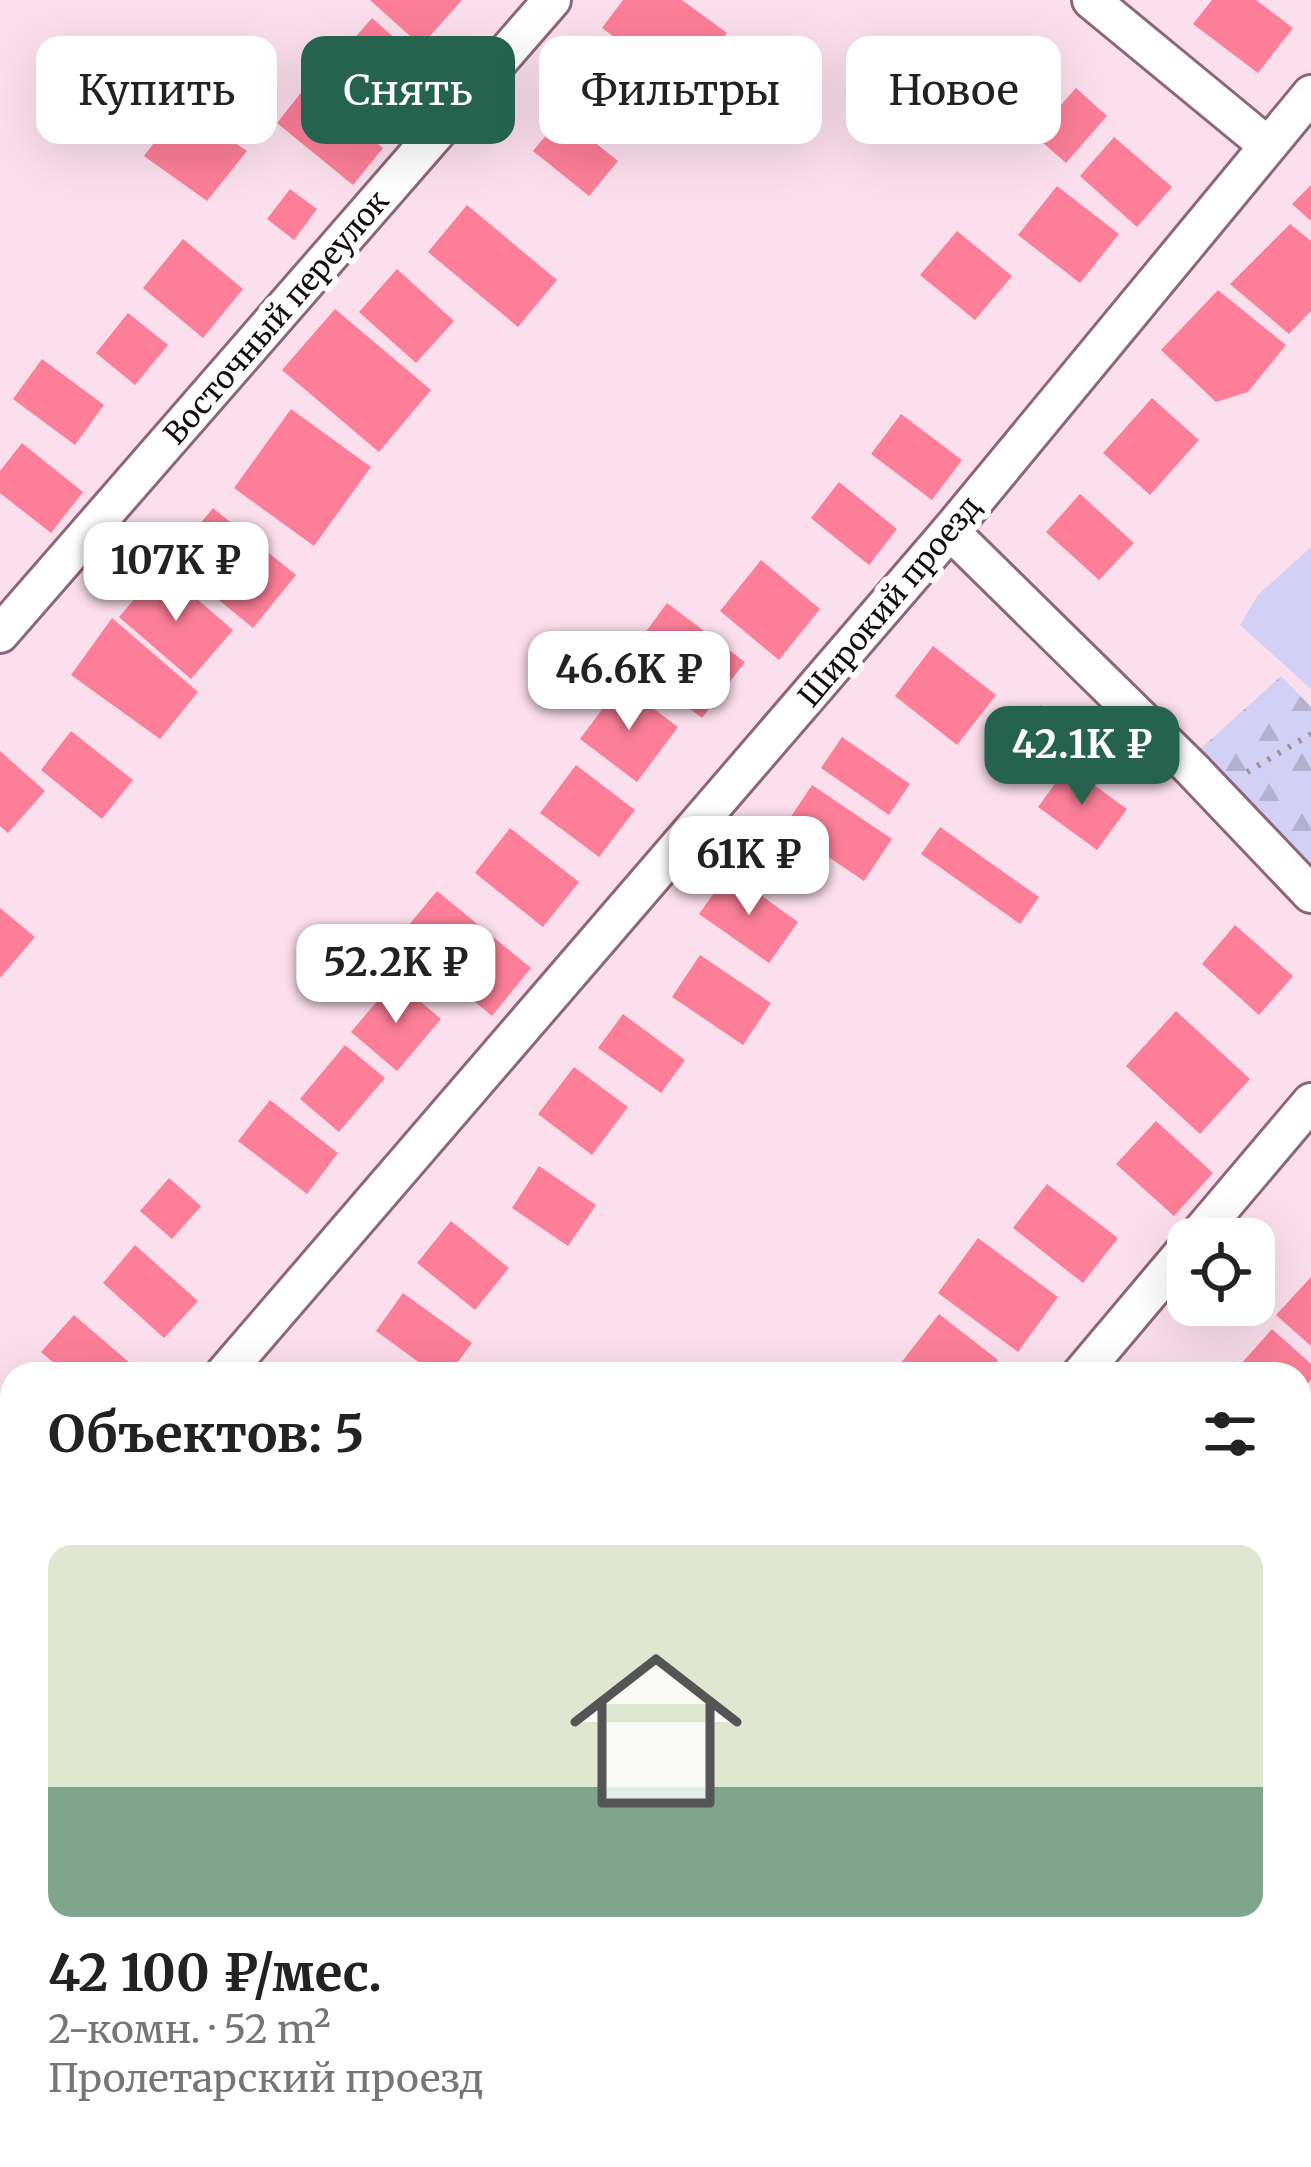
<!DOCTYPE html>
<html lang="ru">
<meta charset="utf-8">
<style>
:root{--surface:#fff;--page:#f2f2f2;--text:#222;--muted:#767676;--line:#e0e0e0;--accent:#26634f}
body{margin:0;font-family:Merriweather,serif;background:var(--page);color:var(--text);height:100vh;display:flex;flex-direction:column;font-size:45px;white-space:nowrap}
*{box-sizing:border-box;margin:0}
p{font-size:39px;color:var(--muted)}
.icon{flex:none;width:66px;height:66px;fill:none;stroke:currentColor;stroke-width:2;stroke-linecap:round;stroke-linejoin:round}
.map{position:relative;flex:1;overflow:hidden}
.sheet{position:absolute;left:0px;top:1362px;width:1311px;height:807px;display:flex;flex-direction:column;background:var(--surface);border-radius:36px 36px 0 0;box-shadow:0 12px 48px #0002}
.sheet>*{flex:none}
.guide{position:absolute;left:36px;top:36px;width:1239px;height:108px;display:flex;gap:24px}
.buttons{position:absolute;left:1167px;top:1218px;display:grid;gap:24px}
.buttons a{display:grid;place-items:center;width:108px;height:108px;border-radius:24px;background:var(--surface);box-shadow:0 12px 48px #0002;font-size:60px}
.price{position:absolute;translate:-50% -102px;padding:0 27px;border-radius:24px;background:#fff;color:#222;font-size:39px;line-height:78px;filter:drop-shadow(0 3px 6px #0008)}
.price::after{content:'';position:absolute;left:50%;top:72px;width:36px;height:27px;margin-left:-18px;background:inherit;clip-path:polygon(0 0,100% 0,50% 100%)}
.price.selected{background:var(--accent);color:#fff}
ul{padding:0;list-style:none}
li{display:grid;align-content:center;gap:24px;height:636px;padding:0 48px}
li+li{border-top:3px solid var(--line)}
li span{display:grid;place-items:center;height:372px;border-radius:24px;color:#555}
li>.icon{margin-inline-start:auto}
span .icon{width:216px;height:216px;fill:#fffc;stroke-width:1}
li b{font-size:51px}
h2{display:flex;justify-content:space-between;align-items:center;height:144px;padding:0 48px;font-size:51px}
.chip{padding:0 42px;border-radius:24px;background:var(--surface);box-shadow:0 12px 48px #0002;font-size:42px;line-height:108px}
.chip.selected{background:var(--accent);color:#fff}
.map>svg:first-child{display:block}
.green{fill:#d2d0f4}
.forest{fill:url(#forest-firs)}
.building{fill:#fc7e98}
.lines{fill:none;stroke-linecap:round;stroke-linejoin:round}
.minor-casing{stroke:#8e6679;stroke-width:42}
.path{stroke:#a7909b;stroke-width:6;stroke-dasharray:3 9;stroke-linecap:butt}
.minor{stroke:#fff;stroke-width:36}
.labels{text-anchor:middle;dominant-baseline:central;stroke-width:12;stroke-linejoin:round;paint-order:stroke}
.street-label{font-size:30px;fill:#170910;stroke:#fff}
</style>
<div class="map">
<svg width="1311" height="2167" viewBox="0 0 1311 2167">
<defs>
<pattern id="forest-firs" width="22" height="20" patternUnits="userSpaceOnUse" patternTransform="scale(3)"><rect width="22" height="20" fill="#d2d0f4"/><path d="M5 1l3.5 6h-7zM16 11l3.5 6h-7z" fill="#b4b1d0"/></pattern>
</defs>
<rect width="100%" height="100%" fill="#fbdfec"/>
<!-- green -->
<polygon class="green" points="1311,547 1311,689 1240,625 1258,595"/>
<!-- forest -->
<polygon class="forest" points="1281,676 1311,707 1311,883 1198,751"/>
<!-- building -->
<g class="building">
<polygon points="370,0 462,0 421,46"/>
<polygon points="623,0 682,0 727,33 686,89 602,28"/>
<polygon points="1212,0 1256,0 1293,28 1258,73 1193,24"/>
<polygon points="372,18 417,58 378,103 333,63"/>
<polygon points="643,63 689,100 663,133 616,95"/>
<polygon points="307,85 383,148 353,185 277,123"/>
<polygon points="1076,88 1107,116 1066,163 1034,135"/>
<polygon points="182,106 247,151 207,201 144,156"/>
<polygon points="562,116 618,161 589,196 533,151"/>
<polygon points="1114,137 1172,187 1137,227 1080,176"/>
<polygon points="1311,185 1311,221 1292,204"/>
<polygon points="1057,186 1119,234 1080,283 1018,235"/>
<polygon points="290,189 317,209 294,240 267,219"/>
<polygon points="467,205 557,280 518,327 428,252"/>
<polygon points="1290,224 1311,241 1311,311 1289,334 1230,284"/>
<polygon points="957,231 1012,276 975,320 920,275"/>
<polygon points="183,239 243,289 203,338 143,288"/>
<polygon points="397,269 454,321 416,363 359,312"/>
<polygon points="1218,290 1286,345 1248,392 1216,402 1161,350"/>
<polygon points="335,309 431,390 379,452 282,370"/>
<polygon points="128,313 168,345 135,385 96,353"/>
<polygon points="42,359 104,405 75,445 13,399"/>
<polygon points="1152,398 1199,440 1150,495 1103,453"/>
<polygon points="291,409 371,467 314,546 234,488"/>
<polygon points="901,414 962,460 932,500 871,454"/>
<polygon points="22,443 83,492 51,533 0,493 0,471"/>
<polygon points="839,482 897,529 869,565 811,518"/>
<polygon points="1080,494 1134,543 1099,580 1046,532"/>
<polygon points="213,508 296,575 253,628 170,560"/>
<polygon points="761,560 820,609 779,660 720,611"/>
<polygon points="161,568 233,630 191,679 119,617"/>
<polygon points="667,603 745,662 702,718 625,660"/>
<polygon points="112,618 198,692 160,739 71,675"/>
<polygon points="933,646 996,695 957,745 895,696"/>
<polygon points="621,684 678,727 637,782 580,739"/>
<polygon points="1041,705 1077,732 1045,773 1009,746"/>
<polygon points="71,731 133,780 102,819 41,770"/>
<polygon points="842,737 910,784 889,815 821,768"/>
<polygon points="0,751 45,791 8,833 0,826"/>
<polygon points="576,765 635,810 599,857 540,813"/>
<polygon points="1068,766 1127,809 1097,850 1038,807"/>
<polygon points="812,785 892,839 864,881 784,827"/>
<polygon points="940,827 1039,897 1020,924 921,854"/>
<polygon points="510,828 579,882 543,927 475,873"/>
<polygon points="729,872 798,922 769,963 699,914"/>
<polygon points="437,891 531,968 492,1016 398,938"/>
<polygon points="0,908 35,937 0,978"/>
<polygon points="1235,925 1293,976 1259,1015 1202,964"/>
<polygon points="700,955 771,1003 743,1045 672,997"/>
<polygon points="395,980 441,1019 397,1071 351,1032"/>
<polygon points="1176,1011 1250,1079 1200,1134 1126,1066"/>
<polygon points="623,1014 685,1060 661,1093 598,1048"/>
<polygon points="345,1045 385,1078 339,1132 300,1099"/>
<polygon points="574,1067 628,1107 592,1155 538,1114"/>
<polygon points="270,1100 338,1153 307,1194 238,1141"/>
<polygon points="1156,1121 1213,1173 1174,1216 1116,1164"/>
<polygon points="539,1166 596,1205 568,1246 512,1208"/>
<polygon points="169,1178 201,1206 172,1239 140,1211"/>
<polygon points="1047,1184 1118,1238 1083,1283 1013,1228"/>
<polygon points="451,1221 509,1268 475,1310 417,1263"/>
<polygon points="978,1238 1058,1297 1018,1352 938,1293"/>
<polygon points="135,1245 198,1301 164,1338 103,1283"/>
<polygon points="1311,1277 1311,1346 1276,1315"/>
<polygon points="403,1293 472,1343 449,1374 435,1374 376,1331"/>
<polygon points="939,1314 998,1360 987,1374 904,1374 897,1368"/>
<polygon points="74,1315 138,1370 135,1374 67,1374 41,1352"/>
<polygon points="1272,1329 1311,1364 1311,1380 1299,1394 1299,1374 1232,1374"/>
<polygon points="12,1384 12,1434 0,1423 0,1397"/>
<polygon points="0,1481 12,1491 12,1505 0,1519"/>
<polygon points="0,1804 12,1812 10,1883 0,1876"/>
<polygon points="1299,1963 1311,1972 1311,2011 1299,2027"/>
<polygon points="252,2157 339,2157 347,2163 344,2167 260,2167 250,2159"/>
<polygon points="516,2157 570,2157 583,2167 509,2167"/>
</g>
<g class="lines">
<!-- minor casing -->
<g class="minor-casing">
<g id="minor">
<polyline points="1091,0 1267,145"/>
<polyline points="950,531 1192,769 1311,894"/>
<polyline points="0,634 552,0"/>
<polyline points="1195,1239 1311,1102"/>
<polyline points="224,1374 950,531 1311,94"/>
<polyline points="1081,1374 1188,1247"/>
<polyline points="0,1635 12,1621"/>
<polyline points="1299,2097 1311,2083"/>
<polyline points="411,2167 419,2157"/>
<polyline points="1238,2167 1247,2157"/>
</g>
</g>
<!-- path -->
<polyline class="path" points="1247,772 1311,734"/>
<!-- minor -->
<use href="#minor" class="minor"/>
</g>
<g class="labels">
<!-- street labels -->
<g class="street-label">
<text transform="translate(276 317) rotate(-49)">Восточный переулок</text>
<text transform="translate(889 601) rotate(-50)">Широкий проезд</text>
</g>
</g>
</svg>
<div class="buttons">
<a><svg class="icon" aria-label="locate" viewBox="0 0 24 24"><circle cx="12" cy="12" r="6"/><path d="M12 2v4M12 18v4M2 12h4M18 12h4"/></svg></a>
</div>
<b class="price" style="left:176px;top:624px">107K ₽</b>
<b class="price" style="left:629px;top:733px">46.6K ₽</b>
<b class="price selected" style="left:1082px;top:808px">42.1K ₽</b>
<b class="price" style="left:749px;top:918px">61K ₽</b>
<b class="price" style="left:396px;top:1026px">52.2K ₽</b>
<div class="guide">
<a class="chip">Купить</a>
<a class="chip selected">Снять</a>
<a class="chip">Фильтры</a>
<a class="chip">Новое</a>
</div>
<section class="sheet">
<h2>Объектов: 5<svg class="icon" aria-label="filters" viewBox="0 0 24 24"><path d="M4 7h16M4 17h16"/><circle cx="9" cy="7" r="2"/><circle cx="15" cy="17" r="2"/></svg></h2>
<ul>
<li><span style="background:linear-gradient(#dfe7d0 65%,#7fa58c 0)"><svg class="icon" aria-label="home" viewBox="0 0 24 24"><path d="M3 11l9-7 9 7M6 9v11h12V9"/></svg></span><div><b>42 100 ₽/мес.</b><p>2-комн. · 52 m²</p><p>Пролетарский проезд</p></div></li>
</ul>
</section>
</div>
